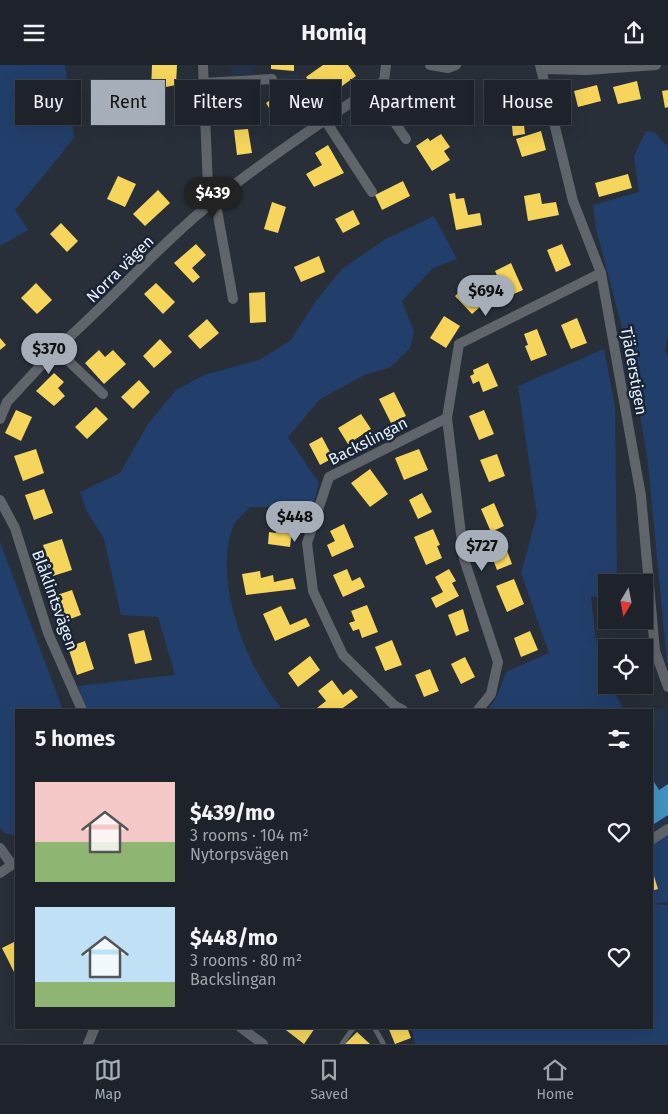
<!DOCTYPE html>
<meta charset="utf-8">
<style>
:root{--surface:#1e232b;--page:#262b33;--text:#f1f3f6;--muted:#a1a4a9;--line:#3c4047;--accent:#a6aeb9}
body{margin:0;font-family:"Fira Sans",sans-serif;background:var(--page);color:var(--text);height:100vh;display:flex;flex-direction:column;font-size:19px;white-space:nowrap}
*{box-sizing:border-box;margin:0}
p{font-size:16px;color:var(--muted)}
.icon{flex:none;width:28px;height:28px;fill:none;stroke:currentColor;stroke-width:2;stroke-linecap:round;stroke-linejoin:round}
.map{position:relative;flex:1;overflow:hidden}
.panel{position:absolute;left:15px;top:644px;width:638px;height:320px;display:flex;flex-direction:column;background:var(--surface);border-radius:0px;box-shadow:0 5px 20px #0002,0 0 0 1px var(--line)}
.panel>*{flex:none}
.top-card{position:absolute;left:15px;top:15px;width:639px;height:45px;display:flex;gap:10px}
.needle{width:32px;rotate:190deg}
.buttons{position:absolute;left:598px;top:509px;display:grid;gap:10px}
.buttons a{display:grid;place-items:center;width:55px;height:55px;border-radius:0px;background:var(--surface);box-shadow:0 5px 20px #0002,0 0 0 1px var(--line);font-size:25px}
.price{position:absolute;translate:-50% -42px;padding:0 11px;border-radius:18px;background:var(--accent);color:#111;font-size:16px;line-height:32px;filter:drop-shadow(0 1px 2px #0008)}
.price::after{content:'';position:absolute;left:50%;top:30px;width:15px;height:11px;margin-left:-8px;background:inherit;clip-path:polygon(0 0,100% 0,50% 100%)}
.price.selected{background:#222;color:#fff}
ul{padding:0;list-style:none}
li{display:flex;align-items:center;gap:15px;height:125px;padding:0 20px}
li span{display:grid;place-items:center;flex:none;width:140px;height:100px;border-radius:0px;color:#555}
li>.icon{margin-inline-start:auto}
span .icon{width:60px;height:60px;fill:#fffc;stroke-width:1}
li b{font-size:21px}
h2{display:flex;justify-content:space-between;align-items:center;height:60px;padding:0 20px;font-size:21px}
.tag{padding:0 18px;border-radius:0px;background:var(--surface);box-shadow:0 5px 20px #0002,0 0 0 1px var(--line);font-size:18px;line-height:45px}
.tag.selected{background:var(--accent);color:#111}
header{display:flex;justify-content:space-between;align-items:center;height:65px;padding:0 20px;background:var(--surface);font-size:22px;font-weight:700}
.tab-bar{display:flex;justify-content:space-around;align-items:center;height:70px;border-top:1px solid var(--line);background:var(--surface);font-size:14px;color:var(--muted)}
.tab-bar a{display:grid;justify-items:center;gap:2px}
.tab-bar .selected{color:var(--accent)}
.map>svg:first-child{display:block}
.built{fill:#263449}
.green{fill:#223f6b}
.homes{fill:#f6d55c}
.schools{fill:#4393c3}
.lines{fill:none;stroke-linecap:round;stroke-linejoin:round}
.lane{stroke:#60656c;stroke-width:5}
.street{stroke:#60656c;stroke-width:10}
.labels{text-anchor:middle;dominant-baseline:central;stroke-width:5;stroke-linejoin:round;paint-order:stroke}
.street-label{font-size:16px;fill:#eaf2fe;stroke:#192435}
</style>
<header><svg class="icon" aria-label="menu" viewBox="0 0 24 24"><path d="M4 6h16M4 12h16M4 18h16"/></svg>Homiq<svg class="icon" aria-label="share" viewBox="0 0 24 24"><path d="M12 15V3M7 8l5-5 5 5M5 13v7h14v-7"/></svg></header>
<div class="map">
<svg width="668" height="979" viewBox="0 0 668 979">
<rect width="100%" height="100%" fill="#282f39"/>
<!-- built -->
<g class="built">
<polygon points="254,0 253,9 232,11 231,1"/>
<polygon points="299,9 300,20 280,20 280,11"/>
<polygon points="668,641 668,764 651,775 651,646"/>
</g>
<!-- green -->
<g class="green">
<polygon points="0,0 65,0 74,73 15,145 28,165 0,181"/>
<polygon points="646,66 654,67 668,82 668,267 665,287 668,290 668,607 648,398 632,301 596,163 593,140 639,127 634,91"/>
<path d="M434,151L457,194L433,203L402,236L414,266L410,283L391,302L364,310L319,335L288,372L319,418L313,442H250C245,448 235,455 233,462C212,514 247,605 283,645H86L78,621L175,610L158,552L121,550L104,474L86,445L80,427L120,408L148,359L176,325L204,310L259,295L290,276L316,236L342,204L384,175Z"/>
<polygon points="604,284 615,342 617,517 606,518 606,530 591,532 599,600 606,613 606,620 610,620 624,645 488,645 497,631 506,607 549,588 521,508 537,450 518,321"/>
<polygon points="0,477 63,645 16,645 16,771 5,768 0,763"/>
<polygon points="668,764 668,837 653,839 668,840 668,979 415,979 412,963 651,962 651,775"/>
</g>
<!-- homes -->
<g class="homes">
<polygon points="152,0 177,0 176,20 151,25"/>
<polygon points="271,0 294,0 294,6 271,4"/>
<polygon points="323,0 348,0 356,11 331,29 325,21 317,27 306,12"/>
<polygon points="637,16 641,34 618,39 613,22"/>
<polygon points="597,20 601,36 578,42 574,26"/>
<polygon points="668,25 668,42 665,43 662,26"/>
<polygon points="425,26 433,39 409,55 401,42"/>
<polygon points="524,28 524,43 499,44 498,29"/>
<polygon points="275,32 281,41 292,35 301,48 280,61 266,38"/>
<polygon points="524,60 525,69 513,71 512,61"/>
<polygon points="248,64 252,88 237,90 234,65"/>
<polygon points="541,66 546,85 522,92 516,74"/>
<polygon points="441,69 450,82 444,86 450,95 432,106 416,81 428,73 430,76"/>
<polygon points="328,80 344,108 314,122 306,109 322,100 315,88"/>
<polygon points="628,109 632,123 599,132 595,118"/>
<polygon points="118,111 136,119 125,142 107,134"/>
<polygon points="403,116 410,131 382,145 375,130"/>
<polygon points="158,125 170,138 145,161 133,149"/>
<polygon points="455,128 456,134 464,133 468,150 480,148 482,160 456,165 449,129"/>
<polygon points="540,128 542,139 556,137 559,150 528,156 524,131"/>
<polygon points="272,137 286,142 278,168 264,164"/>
<polygon points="353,145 360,159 343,168 335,154"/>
<polygon points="61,158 78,176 67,187 50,169"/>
<polygon points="196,179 206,190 192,203 200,212 193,218 174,198"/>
<polygon points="562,179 571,200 556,207 547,185"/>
<polygon points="319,191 325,207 301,217 294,202"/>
<polygon points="511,198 523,225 507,232 495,206"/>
<polygon points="36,218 52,235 37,249 21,233"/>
<polygon points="156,218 175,237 163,249 144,229"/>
<polygon points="466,221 474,230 480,225 489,234 472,249 455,231"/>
<polygon points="265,227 266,257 250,258 249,228"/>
<polygon points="444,251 460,261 446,283 430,273"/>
<polygon points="577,253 587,278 571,284 561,260"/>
<polygon points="207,254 219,268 200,284 188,271"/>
<polygon points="537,264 547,290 531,296 525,281 528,280 524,269"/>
<polygon points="0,273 6,280 0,285"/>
<polygon points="160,274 172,287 154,303 143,291"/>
<polygon points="99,285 105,292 113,285 126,299 104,319 85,298"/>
<polygon points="488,298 498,321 483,327 479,316 473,319 470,311 474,309 473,305"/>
<polygon points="54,308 64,317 58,323 65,331 54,341 36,326"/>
<polygon points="139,315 150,327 133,344 121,332"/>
<polygon points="394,327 406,351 391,358 379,334"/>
<polygon points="96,342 108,354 87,374 75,362"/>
<polygon points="16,345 32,352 21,376 5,368"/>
<polygon points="484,345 494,369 479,375 469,351"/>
<polygon points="361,349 371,364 348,379 338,363"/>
<polygon points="322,372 333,393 320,400 309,379"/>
<polygon points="36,384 44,408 23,416 14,391"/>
<polygon points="419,384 428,405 404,415 395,393"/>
<polygon points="497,389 505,411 489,417 480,395"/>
<polygon points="370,404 388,429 370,442 351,418"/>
<polygon points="44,424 53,448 34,455 25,430"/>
<polygon points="422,428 432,447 418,454 409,435"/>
<polygon points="494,438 504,461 491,467 481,444"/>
<polygon points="278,449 294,451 290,482 268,479 269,467 276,468"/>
<polygon points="344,459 354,482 332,492 327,480 335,476 330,466"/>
<polygon points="433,464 440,480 437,481 442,493 426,500 414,472"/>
<polygon points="62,474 72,505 53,511 43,480"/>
<polygon points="503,475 512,499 497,505 488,481"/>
<polygon points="347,504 352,516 360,512 365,522 343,532 333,510"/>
<polygon points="449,504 456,516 452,518 459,531 436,543 431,533 443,527 435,512"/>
<polygon points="260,506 261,513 273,510 274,517 293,513 296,524 246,530 242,509"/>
<polygon points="514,514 524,539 507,547 496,521"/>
<polygon points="72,525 81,550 62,557 54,531"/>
<polygon points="367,540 378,567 362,573 359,564 353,566 349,558 355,556 351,546"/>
<polygon points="281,541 290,560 306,553 310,561 275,576 263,549"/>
<polygon points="463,544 469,566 456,571 448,550"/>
<polygon points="144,565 152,595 135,599 128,569"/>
<polygon points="530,566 538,585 521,592 514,573"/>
<polygon points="392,575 402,600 385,606 375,582"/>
<polygon points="85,576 94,604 77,610 68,582"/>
<polygon points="644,579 644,582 625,582 625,581"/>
<polygon points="310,591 320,605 298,622 288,608"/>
<polygon points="465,592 475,612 461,619 451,599"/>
<polygon points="644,602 646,602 648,624 631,626 631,620 644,620"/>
<polygon points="430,604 439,626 424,632 415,610"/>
<polygon points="332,615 343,630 351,624 358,632 340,645 319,645 317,643 326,636 318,626"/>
<polygon points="653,808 658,824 651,826 651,809"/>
<polygon points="16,876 16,906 14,907 2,883"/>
<polygon points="282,962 314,962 315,963 304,979"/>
<polygon points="388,962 407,962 411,973 395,979"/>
<polygon points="357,967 370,979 345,979"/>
</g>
<!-- schools -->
<polygon class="schools" points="651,712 659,725 668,719 668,750 651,761"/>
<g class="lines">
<!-- lane -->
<g class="lane">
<polyline points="374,962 383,978"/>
<polyline points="342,979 354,962"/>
</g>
<!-- street -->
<g class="street">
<polyline points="203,0 208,122 215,134 233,234"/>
<polyline points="430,0 448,3 456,0"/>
<polyline points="540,0 573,136 601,208 641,431 655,586 668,622"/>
<polyline points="541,4 587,5 656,0"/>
<polyline points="203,18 272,14"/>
<polyline points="372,24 406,74"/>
<polyline points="325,55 372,127"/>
<path d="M56,284C111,236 159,180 216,134C270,91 327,53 384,16L386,0"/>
<polyline points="0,354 7,337 56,284 103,329"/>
<polyline points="0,435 15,463 48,568 82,645"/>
<polyline points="403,645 395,641 343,590 313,526 307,478 329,412 447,353"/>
<polyline points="478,645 491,629 498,597 464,494 447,353 459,279 601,208"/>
<polyline points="651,775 668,764"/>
<polyline points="0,783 12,800"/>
<polyline points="0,808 16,797"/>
<polyline points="240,962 263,979"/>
<polyline points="88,979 95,962"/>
</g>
</g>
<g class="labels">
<!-- street labels -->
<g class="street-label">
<text transform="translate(120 204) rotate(-45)">Norra vägen</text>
<text transform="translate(634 306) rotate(80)">Tjäderstigen</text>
<text transform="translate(368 376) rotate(-27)">Backslingan</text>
<text transform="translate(55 535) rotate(70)">Blåklintsvägen</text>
</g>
</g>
</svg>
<div class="buttons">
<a><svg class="needle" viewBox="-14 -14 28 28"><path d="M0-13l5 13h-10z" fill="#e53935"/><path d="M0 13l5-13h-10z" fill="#a1a4a9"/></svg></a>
<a><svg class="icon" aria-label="locate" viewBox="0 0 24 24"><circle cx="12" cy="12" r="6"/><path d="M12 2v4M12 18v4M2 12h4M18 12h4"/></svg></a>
</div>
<b class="price selected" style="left:213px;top:154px">$439</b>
<b class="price" style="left:486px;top:252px">$694</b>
<b class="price" style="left:49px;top:310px">$370</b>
<b class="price" style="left:295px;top:478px">$448</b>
<b class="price" style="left:482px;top:507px">$727</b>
<div class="top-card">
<a class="tag">Buy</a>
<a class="tag selected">Rent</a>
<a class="tag">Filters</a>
<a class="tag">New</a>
<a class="tag">Apartment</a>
<a class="tag">House</a>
</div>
<section class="panel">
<h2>5 homes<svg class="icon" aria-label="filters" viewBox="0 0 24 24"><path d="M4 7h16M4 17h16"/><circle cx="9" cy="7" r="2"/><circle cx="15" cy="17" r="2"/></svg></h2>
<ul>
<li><span style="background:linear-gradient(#f6c9c9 60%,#8fb573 0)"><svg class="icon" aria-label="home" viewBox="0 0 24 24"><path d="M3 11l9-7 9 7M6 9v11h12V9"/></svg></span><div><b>$439/mo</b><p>3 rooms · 104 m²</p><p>Nytorpsvägen</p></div><svg class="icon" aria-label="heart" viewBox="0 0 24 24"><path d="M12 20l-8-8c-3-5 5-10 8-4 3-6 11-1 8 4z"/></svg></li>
<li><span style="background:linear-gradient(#bfe0f5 75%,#8fb573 0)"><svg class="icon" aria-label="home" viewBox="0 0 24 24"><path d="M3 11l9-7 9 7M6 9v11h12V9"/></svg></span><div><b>$448/mo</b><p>3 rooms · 80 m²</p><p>Backslingan</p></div><svg class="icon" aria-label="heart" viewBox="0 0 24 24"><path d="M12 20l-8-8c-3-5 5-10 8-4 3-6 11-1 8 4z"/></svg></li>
</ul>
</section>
</div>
<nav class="tab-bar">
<a class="selected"><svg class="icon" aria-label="map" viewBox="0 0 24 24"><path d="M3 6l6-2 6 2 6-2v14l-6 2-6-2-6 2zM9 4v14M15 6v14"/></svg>Map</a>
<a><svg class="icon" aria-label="saved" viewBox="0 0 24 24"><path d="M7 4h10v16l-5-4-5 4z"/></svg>Saved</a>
<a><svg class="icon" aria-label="home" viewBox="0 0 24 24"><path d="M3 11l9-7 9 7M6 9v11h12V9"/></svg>Home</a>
</nav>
